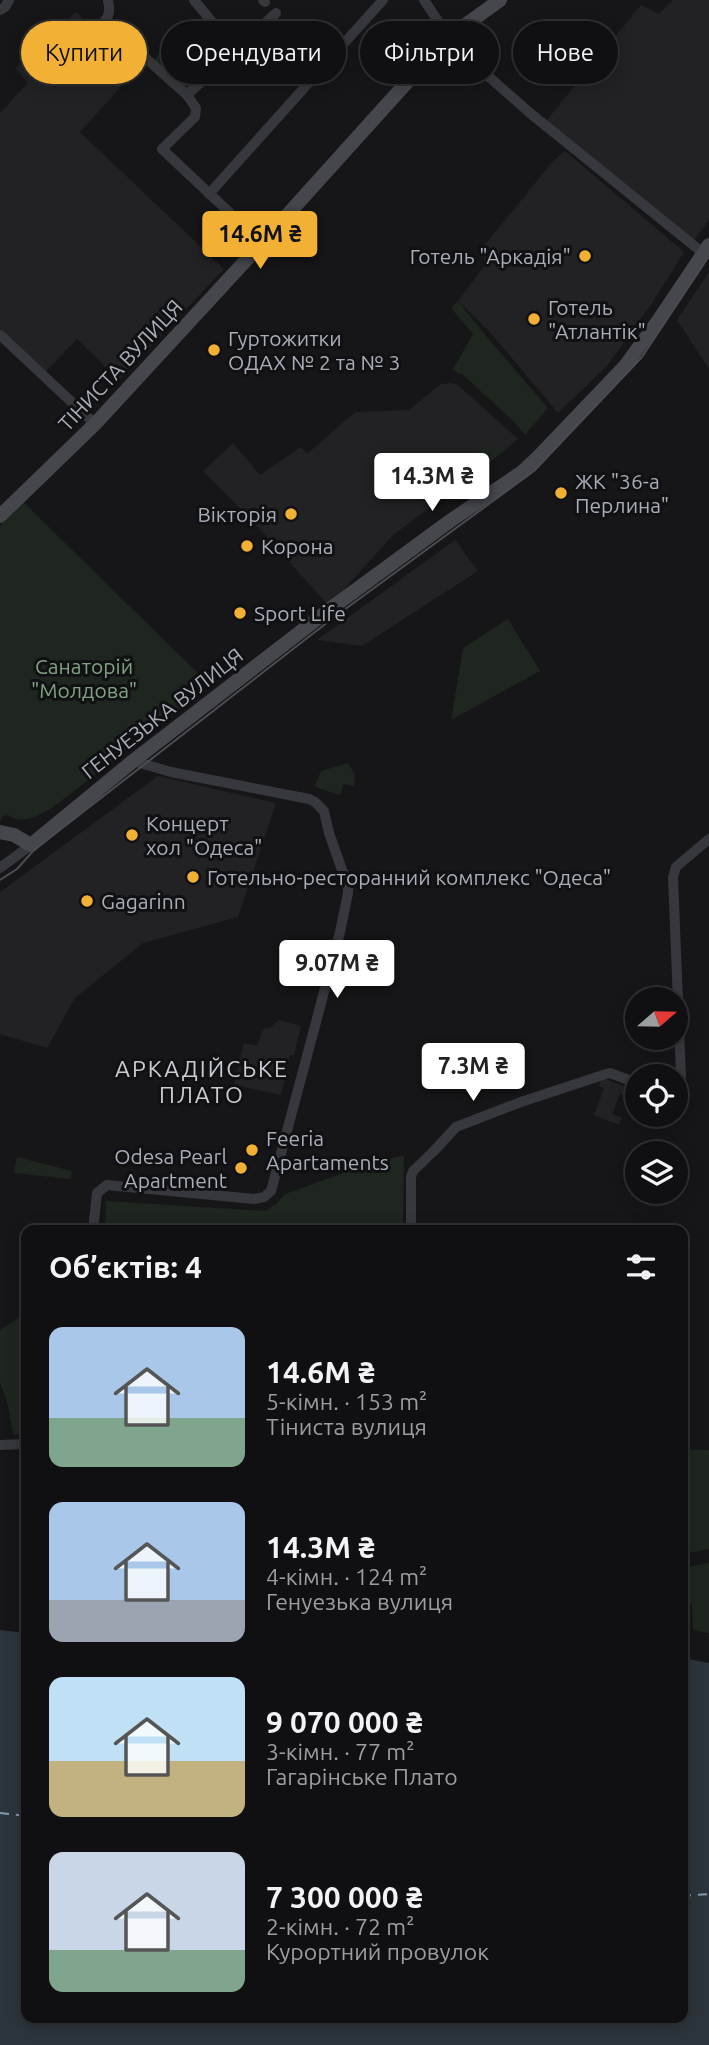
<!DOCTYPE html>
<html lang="uk">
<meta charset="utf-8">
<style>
:root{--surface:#101012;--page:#1e1e20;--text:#f1f3f6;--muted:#9c9d9f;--line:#303032;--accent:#f2b134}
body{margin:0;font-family:Ubuntu,sans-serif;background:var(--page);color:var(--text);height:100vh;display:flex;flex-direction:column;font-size:26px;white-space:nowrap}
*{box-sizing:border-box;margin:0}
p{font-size:23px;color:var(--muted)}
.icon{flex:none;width:38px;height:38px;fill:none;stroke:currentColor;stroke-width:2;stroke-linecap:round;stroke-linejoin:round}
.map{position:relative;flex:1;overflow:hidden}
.sheet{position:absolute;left:21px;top:1225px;width:667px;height:798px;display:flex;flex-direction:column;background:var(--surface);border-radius:14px;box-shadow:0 4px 18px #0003,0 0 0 2px var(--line)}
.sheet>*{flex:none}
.guide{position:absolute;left:21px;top:21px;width:668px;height:63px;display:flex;gap:14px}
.needle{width:46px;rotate:70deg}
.fabs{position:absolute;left:625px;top:987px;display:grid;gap:14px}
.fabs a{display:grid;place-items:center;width:63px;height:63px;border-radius:50%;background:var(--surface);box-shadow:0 4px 18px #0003,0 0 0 2px var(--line);font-size:35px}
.price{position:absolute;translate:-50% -60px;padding:0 16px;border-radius:7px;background:#fff;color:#222;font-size:23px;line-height:46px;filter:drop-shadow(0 2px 4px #0008)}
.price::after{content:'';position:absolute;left:50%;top:42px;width:21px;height:16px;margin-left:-10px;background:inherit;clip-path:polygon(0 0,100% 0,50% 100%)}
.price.selected{background:var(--accent);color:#111}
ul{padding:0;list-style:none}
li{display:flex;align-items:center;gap:21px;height:175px;padding:0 28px}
li span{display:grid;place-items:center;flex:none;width:196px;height:140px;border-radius:14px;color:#555}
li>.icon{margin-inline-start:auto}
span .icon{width:84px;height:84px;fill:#fffc;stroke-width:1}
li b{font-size:30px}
h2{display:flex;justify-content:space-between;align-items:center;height:84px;padding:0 28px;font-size:30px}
.pill{padding:0 24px;border-radius:32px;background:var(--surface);box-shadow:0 4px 18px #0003,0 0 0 2px var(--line);font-size:24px;line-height:63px}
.pill.selected{background:var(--accent);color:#111}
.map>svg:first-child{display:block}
.built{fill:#222225}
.green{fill:#1e261f}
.water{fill:#2c353c}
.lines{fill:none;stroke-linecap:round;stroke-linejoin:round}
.ferry{stroke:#7f9bb3;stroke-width:2;stroke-dasharray:9 7;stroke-linecap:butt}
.street{stroke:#37383d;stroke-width:10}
.secondary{stroke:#45474d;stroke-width:14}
.tram{stroke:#4a4c52;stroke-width:2}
.poi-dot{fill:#f2b134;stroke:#111113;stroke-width:2.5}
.labels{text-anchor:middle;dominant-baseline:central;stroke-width:6;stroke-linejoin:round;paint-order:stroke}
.poi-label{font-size:21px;fill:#a8adb8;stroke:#111113;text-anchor:start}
.street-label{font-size:21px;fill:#a8adb8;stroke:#111113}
.park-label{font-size:21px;fill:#7fa381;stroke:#111113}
.neighbourhood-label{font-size:23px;letter-spacing:2px;fill:#c9ccd4;stroke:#111113}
</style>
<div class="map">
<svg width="709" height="2045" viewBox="0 0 709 2045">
<rect width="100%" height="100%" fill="#161618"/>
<!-- built -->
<g class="built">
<polygon points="672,0 709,0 709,220 694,240 546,121 641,5 659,14"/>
<polygon points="76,12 138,67 80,132 224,269 119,380 77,339 45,372 0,329 0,113 28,83 15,68"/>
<polygon points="565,151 684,252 653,302 607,366 558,413 489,331 458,301 484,266 484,246 553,161"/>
<polygon points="709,272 709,369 677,320"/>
<polygon points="452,383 458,385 518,439 454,490 393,535 329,606 247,515 203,471 233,443 260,475 301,447 307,454 355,412 409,410 441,384"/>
<polygon points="455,540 478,571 362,646 317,640"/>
<polygon points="158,776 276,803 238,917 143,943 75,998 47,1048 0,1034 0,892"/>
<polygon points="279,1020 301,1026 294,1055 290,1055 281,1095 234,1085 244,1043 257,1046 263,1029 269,1028"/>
<polygon points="602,1078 629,1088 627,1096 620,1094 612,1114 622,1118 619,1125 594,1115 604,1088 599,1086"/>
</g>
<!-- green -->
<g class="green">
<polygon points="178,33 211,62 186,90 154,60"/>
<polygon points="458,301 486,336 548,408 525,435 515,423 461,373 459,374 453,369 473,334 451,308"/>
<polygon points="482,445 504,451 465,481 455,469"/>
<path d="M24,503L203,678L186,695V704L52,808C37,816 24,825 7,815L2,817L0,822V526Z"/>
<polygon points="508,619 540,671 451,720 463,648"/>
<polygon points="348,763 355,775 354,786 343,784 341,794 339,795 316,787 315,785 321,771"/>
<polygon points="404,1155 403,1230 105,1230 106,1201 266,1211 276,1204 285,1194 360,1167"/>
<polygon points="17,1157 72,1171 70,1179 14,1173"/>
<polygon points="26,1313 26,1434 13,1435 8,1405 0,1382 0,1330"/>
<polygon points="682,1449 709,1450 709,1549 683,1554"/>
<polygon points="709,1563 709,1633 708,1633 693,1630 692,1606 683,1588 682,1568"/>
</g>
<!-- water -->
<polygon class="water" points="0,1630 26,1633 26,2018 682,2018 683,1658 709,1663 709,2045 0,2045"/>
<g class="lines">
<!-- ferry -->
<g class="ferry">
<polyline points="0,1813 26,1816"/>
<polyline points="682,1896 709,1894"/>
</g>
<!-- street -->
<g class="street">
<path d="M108,0C110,11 110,16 102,24L132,55L141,54L187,95L196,108L195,117L162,149L262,243"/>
<polyline points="194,0 235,50"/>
<polyline points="263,0 265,2"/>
<polyline points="424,0 444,30 446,39 530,113 703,253"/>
<polyline points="0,10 5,7 9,0"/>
<polyline points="187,95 276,13"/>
<polyline points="209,194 383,0"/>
<polyline points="0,335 95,424"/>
<polyline points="0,868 31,845"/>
<polyline points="676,1082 681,1076 673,877 676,867 709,839"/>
<polyline points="93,1230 97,1193 107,1185 254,1199 264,1197 271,1191 340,932 348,893 348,887 329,833 324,811 315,802 309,799 171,772 133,761"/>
<polyline points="411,1230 411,1177 413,1171 434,1151 456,1127 521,1102 603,1075 610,1073 637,1083"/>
<polyline points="0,1445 26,1444"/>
</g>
<!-- secondary -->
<g class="secondary">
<polyline points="0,516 95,424 262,243 446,39 500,0"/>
<polyline points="0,832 14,835 31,845 133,761 330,609 450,521 522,472 538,457 625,366 660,318 709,245"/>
</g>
<!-- tram -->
<polyline class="tram" points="0,880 17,869 34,850 333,618 534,471 642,357 709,256"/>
</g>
<!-- markers -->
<g class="poi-dot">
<circle cx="585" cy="256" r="7"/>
<circle cx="534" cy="319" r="7"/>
<circle cx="214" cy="350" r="7"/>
<circle cx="561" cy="493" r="7"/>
<circle cx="291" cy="514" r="7"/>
<circle cx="247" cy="546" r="7"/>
<circle cx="240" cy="613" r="7"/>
<circle cx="132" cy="835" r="7"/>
<circle cx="193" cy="877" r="7"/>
<circle cx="87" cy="901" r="7"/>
<circle cx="252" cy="1150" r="7"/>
<circle cx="241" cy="1168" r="7"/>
</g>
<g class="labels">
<!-- poi labels -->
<g class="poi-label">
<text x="571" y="256" text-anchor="end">Готель "Аркадія"</text>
<text x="548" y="307">Готель<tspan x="548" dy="24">"Атлантік"</tspan></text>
<text x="228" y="338">Гуртожитки<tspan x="228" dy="24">ОДАХ № 2 та № 3</tspan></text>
<text x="575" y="481">ЖК "36-а<tspan x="575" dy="24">Перлина"</tspan></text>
<text x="277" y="514" text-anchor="end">Вікторія</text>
<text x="261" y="546">Корона</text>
<text x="254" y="613">Sport Life</text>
<text x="146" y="823">Концерт<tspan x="146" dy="24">хол "Одеса"</tspan></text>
<text x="207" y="877">Готельно-ресторанний комплекс "Одеса"</text>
<text x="101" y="901">Gagarinn</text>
<text x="266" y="1138">Feeria<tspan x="266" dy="24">Apartaments</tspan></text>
<text x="227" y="1156" text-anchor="end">Odesa Pearl<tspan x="227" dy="24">Apartment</tspan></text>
</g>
<!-- street labels -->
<g class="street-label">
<text transform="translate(120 365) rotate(-47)">ТІНИСТА ВУЛИЦЯ</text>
<text transform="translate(162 713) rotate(-38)">ГЕНУЕЗЬКА ВУЛИЦЯ</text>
</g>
<!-- park labels -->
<g class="park-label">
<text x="84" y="666">Санаторій<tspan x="84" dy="24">"Молдова"</tspan></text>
</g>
<!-- neighbourhood labels -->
<g class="neighbourhood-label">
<text x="202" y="1068">АРКАДІЙСЬКЕ<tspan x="202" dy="26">ПЛАТО</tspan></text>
</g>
</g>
</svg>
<div class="fabs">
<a><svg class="needle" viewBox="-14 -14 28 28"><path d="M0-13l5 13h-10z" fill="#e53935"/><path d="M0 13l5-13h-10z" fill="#9c9d9f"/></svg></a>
<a><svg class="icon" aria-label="locate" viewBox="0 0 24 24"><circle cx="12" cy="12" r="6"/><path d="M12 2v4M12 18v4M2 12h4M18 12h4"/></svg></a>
<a><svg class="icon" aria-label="layers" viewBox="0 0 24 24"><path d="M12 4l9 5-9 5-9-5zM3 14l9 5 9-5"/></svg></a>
</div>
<b class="price selected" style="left:260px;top:271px">14.6M ₴</b>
<b class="price" style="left:432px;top:513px">14.3M ₴</b>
<b class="price" style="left:337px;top:1000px">9.07M ₴</b>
<b class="price" style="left:473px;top:1103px">7.3M ₴</b>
<div class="guide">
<a class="pill selected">Купити</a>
<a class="pill">Орендувати</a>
<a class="pill">Фільтри</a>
<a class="pill">Нове</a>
</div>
<section class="sheet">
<h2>Об’єктів: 4<svg class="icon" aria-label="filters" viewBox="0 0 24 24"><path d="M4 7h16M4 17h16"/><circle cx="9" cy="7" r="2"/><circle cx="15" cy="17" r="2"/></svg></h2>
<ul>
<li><span style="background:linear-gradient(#a9c7e8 65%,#7fa58c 0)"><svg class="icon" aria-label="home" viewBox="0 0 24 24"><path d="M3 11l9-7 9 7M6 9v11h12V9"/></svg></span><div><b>14.6M ₴</b><p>5-кімн. · 153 m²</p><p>Тіниста вулиця</p></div></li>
<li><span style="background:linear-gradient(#a9c7e8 70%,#9aa5b1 0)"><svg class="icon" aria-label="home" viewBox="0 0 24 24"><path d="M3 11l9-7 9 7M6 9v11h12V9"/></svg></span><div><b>14.3M ₴</b><p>4-кімн. · 124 m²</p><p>Генуезька вулиця</p></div></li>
<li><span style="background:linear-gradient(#bfe0f5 60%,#c2b280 0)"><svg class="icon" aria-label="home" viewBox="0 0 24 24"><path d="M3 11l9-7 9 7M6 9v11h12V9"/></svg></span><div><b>9 070 000 ₴</b><p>3-кімн. · 77 m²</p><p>Гагарінське Плато</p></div></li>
<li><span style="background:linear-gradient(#c9d6e8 70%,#7fa58c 0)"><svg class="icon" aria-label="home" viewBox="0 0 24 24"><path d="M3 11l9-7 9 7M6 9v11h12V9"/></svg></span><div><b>7 300 000 ₴</b><p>2-кімн. · 72 m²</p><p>Курортний провулок</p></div></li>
</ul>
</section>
</div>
